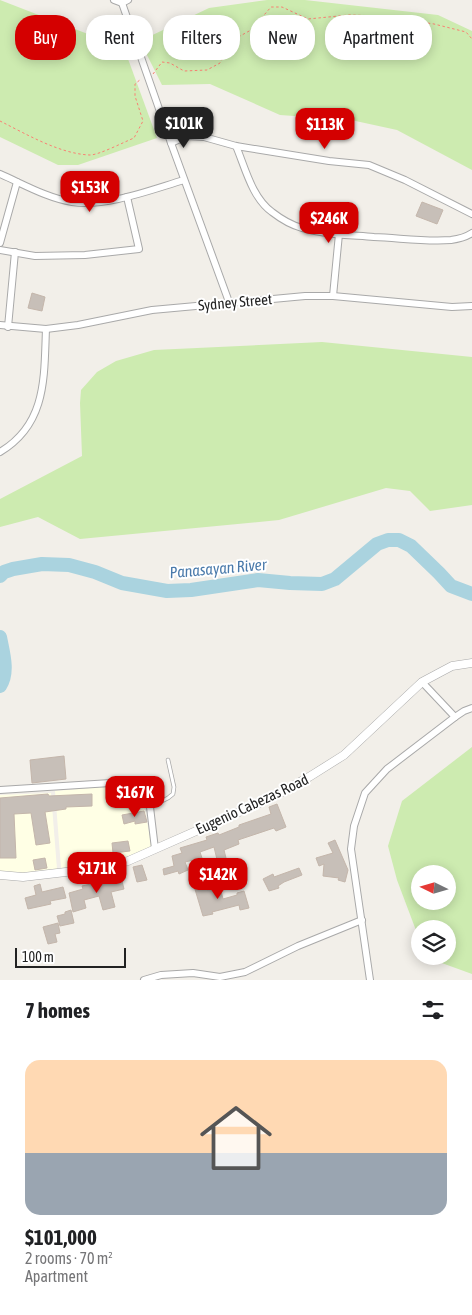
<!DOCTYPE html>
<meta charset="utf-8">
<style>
:root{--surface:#fff;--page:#f2f2f2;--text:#202124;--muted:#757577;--line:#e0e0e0;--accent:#d40000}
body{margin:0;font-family:"Asap Condensed",sans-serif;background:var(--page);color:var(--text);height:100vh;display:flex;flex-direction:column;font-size:19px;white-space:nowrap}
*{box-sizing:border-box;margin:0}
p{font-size:16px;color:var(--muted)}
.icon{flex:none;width:28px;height:28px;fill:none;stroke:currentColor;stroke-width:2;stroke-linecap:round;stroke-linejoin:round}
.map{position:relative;height:980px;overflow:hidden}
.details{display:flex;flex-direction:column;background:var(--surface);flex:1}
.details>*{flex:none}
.top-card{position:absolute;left:15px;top:15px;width:442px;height:45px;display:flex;gap:10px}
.needle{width:32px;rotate:275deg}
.controls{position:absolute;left:411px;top:865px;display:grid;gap:10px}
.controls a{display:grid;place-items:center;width:45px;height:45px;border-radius:50%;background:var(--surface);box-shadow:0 2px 12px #0003;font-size:25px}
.scale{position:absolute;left:15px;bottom:12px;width:111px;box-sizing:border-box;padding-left:5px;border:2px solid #222;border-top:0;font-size:14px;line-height:18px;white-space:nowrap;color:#222;-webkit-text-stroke:4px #fff;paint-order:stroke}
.price{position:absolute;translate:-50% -42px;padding:0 11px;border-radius:10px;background:var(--accent);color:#fff;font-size:16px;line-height:32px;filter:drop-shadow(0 1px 2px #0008)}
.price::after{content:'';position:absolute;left:50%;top:30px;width:15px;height:11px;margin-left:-8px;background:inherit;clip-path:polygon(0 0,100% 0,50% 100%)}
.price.current{background:#222;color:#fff}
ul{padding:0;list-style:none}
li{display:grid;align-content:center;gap:10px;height:265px;padding:0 25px}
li+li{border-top:1px solid var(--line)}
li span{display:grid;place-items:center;height:155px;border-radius:15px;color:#555}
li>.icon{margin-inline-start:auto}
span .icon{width:90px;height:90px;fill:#fffc;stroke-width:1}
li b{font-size:21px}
h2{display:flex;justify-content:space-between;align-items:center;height:60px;padding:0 25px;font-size:21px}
.chip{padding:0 18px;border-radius:20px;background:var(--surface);box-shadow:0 2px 12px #0003;font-size:18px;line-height:45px}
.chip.current{background:var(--accent);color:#fff}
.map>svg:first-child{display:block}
.education{fill:#ffffe5}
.grass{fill:#cdebb0;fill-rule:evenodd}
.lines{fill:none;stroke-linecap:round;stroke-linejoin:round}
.river{stroke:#aad3df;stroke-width:14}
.building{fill:#c7bfb8;stroke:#c4b6ab}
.service-casing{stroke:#a9a9a9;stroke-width:4.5}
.minor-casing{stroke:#a9a9a9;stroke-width:8}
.tertiary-casing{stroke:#a9a9a9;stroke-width:9}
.path{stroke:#fa8072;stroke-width:1;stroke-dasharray:2.5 2.5;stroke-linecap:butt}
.service{stroke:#fff;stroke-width:3}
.minor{stroke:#fff;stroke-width:6}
.tertiary{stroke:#fff;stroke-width:8}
.labels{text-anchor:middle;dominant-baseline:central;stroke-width:4;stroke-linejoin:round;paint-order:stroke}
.street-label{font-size:15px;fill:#222;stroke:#fff}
.water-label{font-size:16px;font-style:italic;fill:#4a7aab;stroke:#fff}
</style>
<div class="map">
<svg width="472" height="980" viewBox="0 0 472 980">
<rect width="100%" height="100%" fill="#f2efe9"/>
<!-- education -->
<g class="education">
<polygon points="140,784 152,848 104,864 61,868 55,791"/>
<polygon points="51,793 57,869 22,875 0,874 0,795"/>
</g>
<!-- grass -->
<g class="grass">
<polygon points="0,0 124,48 157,138 78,165 58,165 0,137"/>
<polygon points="267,0 305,0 438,15 472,31 472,170 397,130 351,120 280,115 210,84 162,85 140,41 209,8"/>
<polygon points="322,342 472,357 472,505 430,511 410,491 386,488 279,520 80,539 38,517 0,527 0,499 82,456 80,403 81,390 97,372 116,361 154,350"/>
<path d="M472,747V974L439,962L434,956H448V929H420V941L397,880L388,846L402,801ZM420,874H448V901H420Z"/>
</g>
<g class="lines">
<!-- river -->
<g class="river">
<polyline points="0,576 4,572 13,569 42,564 69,565 95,572 122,583 167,591 191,590 258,580 290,583 322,584 335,579 377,544 388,540 399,540 411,546 439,573 451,586 472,594"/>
<path d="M0,637C3,653 9,672 0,686"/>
</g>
</g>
<!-- building -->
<g class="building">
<polygon points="422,202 443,210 437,224 416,216"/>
<polygon points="32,293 45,297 42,311 28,308"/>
<polygon points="64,756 66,779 32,783 30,760"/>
<polygon points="48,794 49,796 92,794 92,806 66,807 66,809 45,812 50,843 36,845 31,813 14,814 16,858 0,858 0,798"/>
<polygon points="277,804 286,827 276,831 274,828 238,840 239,844 224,850 228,866 219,868 214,847 200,852 202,858 185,862 188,870 179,874 178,871 164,875 163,869 174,866 172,856 182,853 180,848 207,840 206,837 218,833 219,835 239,827 239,825 271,814 269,807"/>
<polygon points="144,811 147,822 135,824 135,821 124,824 122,815"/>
<polygon points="335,840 348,870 345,882 338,880 339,878 323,876 324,864 319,866 316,858 333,853 328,843"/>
<polygon points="128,841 130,851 113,853 112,843"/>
<polygon points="45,858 47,868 35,870 33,860"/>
<polygon points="142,865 147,880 137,882 133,867"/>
<polygon points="299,868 302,875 284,882 278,886 279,888 269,891 263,879 273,874 274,877"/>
<polygon points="121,877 124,889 111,892 115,907 103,910 99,896 84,900 86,908 73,912 69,893 83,889 82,886"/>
<polygon points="205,883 207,890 220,887 223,899 237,895 237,893 244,891 249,908 240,910 239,905 212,912 213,914 203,916 194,886"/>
<polygon points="40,884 42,892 63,887 66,898 50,901 51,904 28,909 25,898 36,895 34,886"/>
<polygon points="71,910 74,923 60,926 57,916 65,914 65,912"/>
<polygon points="58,923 60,933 55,934 57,942 48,944 43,927"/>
</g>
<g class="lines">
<!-- service casing -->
<g class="service-casing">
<polyline id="service" points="150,807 168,798 173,794 174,787 168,760"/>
</g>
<!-- minor casing -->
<g class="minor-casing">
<g id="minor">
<polyline points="114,0 122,3 128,0"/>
<polyline points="122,3 171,143 229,302"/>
<polyline points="171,143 187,136 204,137 236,146 329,161 369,165 405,180 472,214"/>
<path d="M236,146C245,167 252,198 272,212C281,219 291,225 302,228C325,235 350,235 374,237C400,238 425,242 451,240C458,239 466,237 472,233"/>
<path d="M0,174C23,184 47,198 72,202C107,207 150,190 184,180"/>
<polyline points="0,243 17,182"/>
<polyline points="0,250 35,256 85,255 139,249 127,197"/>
<polyline points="333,296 339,234"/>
<polyline points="0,325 46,329 78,325 152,310 305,296 333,296 452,307 472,306"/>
<polyline points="8,327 15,252"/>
<path d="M0,452C47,424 44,377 46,329"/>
<polyline points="422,682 455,717"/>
<polyline points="0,790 142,781 150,807 155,849"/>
<polyline points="144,980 161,975 193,973 220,977 245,972 298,946 362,920"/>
<polyline points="370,980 351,849 354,826 365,793 387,769 455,717 464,711 472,708"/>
</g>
</g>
<!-- tertiary casing -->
<g class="tertiary-casing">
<polyline id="tertiary" points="0,875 23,877 100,868 128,861 271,798 309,777 344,755 422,682 452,666 472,663"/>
</g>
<!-- path -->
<g class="path">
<polyline points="153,74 162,62 170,63 184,71 207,70 220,63 231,41 251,30 271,7 282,7 308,19 349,15 380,16 434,24 466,32 472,39"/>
<path d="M0,121C26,134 60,154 90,155C99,155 124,142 134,138L143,121L135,96V84L141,79"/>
</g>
<!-- service -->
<use href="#service" class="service"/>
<!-- minor -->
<use href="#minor" class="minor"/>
<!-- tertiary -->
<use href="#tertiary" class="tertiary"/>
</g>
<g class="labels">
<!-- street labels -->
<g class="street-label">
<text transform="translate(235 302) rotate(-5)">Sydney Street</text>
<text transform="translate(252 804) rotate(-25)">Eugenio Cabezas Road</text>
</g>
<!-- water labels -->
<g class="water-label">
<text transform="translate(218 568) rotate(-5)">Panasayan River</text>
</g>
</g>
</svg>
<div class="controls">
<a><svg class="needle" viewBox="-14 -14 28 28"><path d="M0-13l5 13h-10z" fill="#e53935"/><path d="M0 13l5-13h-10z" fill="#757577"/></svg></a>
<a><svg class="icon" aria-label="layers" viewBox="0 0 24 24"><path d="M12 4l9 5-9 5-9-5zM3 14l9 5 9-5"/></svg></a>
</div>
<div class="scale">100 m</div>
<b class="price current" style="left:184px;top:149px">$101K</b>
<b class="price" style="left:325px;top:150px">$113K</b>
<b class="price" style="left:90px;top:213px">$153K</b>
<b class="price" style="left:329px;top:244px">$246K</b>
<b class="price" style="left:135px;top:818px">$167K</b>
<b class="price" style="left:97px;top:894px">$171K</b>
<b class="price" style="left:218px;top:900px">$142K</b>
<div class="top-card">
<a class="chip current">Buy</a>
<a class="chip">Rent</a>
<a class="chip">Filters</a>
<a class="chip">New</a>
<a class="chip">Apartment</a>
</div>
</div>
<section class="details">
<h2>7 homes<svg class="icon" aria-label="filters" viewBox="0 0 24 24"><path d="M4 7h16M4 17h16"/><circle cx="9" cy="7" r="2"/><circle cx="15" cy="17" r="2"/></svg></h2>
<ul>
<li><span style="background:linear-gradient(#ffd9b3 60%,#9aa5b1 0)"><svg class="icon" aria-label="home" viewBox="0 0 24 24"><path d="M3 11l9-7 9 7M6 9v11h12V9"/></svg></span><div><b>$101,000</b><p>2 rooms · 70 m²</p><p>Apartment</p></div></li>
</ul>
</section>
